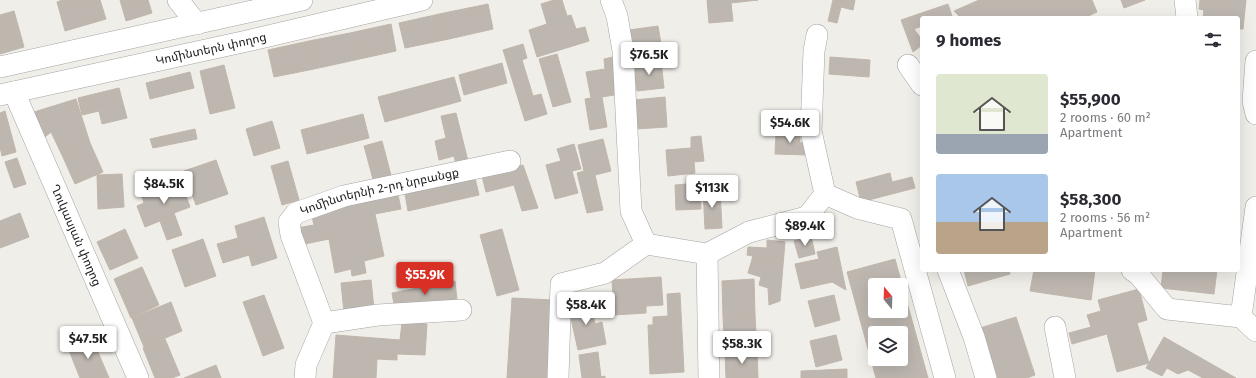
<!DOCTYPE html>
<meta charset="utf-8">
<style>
:root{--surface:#fff;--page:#f2f2f3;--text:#2b2b33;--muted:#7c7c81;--accent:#d93025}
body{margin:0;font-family:"Fira Sans","Noto Sans Armenian",sans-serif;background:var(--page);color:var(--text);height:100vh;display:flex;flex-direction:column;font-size:15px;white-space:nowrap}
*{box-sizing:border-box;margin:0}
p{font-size:13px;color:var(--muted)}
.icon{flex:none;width:22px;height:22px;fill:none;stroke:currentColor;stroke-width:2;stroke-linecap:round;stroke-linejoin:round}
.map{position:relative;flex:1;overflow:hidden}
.details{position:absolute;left:920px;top:16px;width:320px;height:256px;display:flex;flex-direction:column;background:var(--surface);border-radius:4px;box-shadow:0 4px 16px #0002}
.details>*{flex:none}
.needle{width:26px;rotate:341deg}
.fabs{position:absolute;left:868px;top:278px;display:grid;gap:8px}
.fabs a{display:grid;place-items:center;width:40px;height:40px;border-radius:4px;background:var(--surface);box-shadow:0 4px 16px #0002;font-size:20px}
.price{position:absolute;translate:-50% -34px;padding:0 9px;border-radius:4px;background:#fff;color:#222;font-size:13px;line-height:26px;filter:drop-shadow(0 1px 2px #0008)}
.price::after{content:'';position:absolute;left:50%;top:24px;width:12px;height:9px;margin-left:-6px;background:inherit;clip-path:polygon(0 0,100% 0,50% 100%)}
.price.selected{background:var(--accent);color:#fff}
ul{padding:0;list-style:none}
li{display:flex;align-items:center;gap:12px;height:100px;padding:0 16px}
li span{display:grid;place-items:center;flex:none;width:112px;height:80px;border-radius:4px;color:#555}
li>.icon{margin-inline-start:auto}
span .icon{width:48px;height:48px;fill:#fffc;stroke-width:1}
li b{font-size:17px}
h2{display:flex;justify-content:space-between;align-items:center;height:48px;padding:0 16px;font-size:17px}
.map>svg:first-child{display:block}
.building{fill:#bdb7b0;stroke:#c1b6ab;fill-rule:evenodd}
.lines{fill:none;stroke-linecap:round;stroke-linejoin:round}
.minor-casing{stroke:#a4a4a4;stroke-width:22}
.minor{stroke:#fff;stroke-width:21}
.labels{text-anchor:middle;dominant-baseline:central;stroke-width:4;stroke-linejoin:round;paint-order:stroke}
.street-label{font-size:12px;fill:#202020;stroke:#fff}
</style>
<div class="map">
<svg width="1256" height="378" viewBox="0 0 1256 378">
<rect width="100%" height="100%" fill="#f0eee8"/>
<!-- building -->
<g class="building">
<polygon points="62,0 100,0 106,19 65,31 57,2"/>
<polygon points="120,0 148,0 152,13 126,21"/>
<polygon points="554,0 562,0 567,16 571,15 576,29 585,27 589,41 537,57 529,30 547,24 541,4"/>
<polygon points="707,0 758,0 731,3 733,21 709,23"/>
<polygon points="833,0 855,0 853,10 841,7 837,23 828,21"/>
<polygon points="979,0 1092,0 1097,12 1084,18 961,18 954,11"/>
<polygon points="1121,0 1145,0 1124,8"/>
<polygon points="1200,0 1246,0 1243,29 1239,29 1238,41 1238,18 1203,18 1204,10 1199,9"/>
<polygon points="488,4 493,29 449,39 444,13"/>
<polygon points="948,4 952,16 945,18 922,18 922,26 914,29 922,40 922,45 913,52 901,20"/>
<polygon points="14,11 24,47 0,54 0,15"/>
<polygon points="444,13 449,39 405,48 399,23"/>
<polygon points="391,24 396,51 355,60 350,33"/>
<polygon points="658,26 663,56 634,60 629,30"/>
<polygon points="350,33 355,60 314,69 309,41"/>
<polygon points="309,41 314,69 274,77 268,50"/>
<polygon points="523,44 527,58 522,60 533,96 541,94 547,114 525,121 503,50"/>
<polygon points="557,54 571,102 553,107 539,59"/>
<polygon points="613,57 620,94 602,97 607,127 590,130 585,99 591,98 586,72 605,69 604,59"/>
<polygon points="830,57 870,60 869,77 829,74"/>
<polygon points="661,61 664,88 637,91 633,64"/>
<polygon points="502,63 507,83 464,95 459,75"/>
<polygon points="224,65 235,108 210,114 200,71"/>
<polygon points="190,72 194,88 150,99 146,83"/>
<polygon points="454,77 461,101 385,122 378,97"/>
<polygon points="119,88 127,118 102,124 99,111 82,115 78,98"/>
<polygon points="665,97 667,127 636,129 634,100"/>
<polygon points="76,99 90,143 62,155 51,132 45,137 34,112"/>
<polygon points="5,111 16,152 2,156 0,147 0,113"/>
<polygon points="456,113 468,161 456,164 454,156 439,160 435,141 446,138 441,116"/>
<polygon points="363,114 369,138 307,154 301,130"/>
<polygon points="272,121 280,148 254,156 246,129"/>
<polygon points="195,129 197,139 153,148 150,139"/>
<polygon points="776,133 800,133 800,143 808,142 807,155 775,154"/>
<polygon points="701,136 704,161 694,162 695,173 668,176 666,150 691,148 691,137"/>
<polygon points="603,139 611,171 595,175 603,210 587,213 577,173 584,171 578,145"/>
<polygon points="382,141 392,179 374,183 364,146"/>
<polygon points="90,143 103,172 75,184 62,155"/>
<polygon points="574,144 581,169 572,171 578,193 555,199 546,165 561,161 557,149"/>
<polygon points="17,158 26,184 14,188 5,162"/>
<polygon points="216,160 228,194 196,205 184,171"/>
<polygon points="288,161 299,200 282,205 271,166"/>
<polygon points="523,165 538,208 522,211 514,185 486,192 482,176"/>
<polygon points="890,173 892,182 912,177 915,188 861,202 856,182"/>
<polygon points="122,174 124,207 98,209 97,175"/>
<polygon points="178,174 190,207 174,213 182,235 167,240 160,221 145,227 137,206 144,203 139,188"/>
<polygon points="475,178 479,195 408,211 405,194"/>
<polygon points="700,183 701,209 676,210 675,185"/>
<polygon points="720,189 722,228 705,229 703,190"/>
<polygon points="398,195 401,209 375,214 384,256 364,261 366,273 352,276 351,269 335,273 329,239 300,245 297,228 314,225 311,212"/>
<polygon points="20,213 29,237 0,248 0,221"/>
<polygon points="264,217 277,258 252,266 249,255 223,263 217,244 238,238 235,226"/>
<polygon points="125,229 138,258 110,270 97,242"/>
<polygon points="502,229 519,290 497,296 480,235"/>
<polygon points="811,236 815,254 799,258 794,241"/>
<polygon points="203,239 216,276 185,287 172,250"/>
<polygon points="767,240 785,242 780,301 769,305 768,288 759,285 761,277 748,273 753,256 747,255 748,247 767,248"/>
<polygon points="837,247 846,290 832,282 801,289 795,264 819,259 817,252"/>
<path d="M895,259L928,378H876L847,272ZM875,285H901V311H875ZM875,333H901V359H875Z"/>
<polygon points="142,267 159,305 131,318 114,279"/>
<polygon points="964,270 1009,270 1010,274 968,286"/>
<polygon points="1034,270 1095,270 1091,300 1030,291"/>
<polygon points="1163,270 1217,270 1214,294 1161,288"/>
<polygon points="661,277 663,305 646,306 646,313 614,315 612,280"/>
<polygon points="754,279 755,315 723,317 722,281"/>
<polygon points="371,280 374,309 344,312 341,283"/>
<polygon points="455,281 457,300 395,310 392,293"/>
<polygon points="1139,289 1147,320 1137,323 1149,363 1117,372 1107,334 1072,344 1069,333 1091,327 1087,315 1101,311 1098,300"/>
<polygon points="680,293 684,372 650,374 648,325 653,325 653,317 668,316 667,294"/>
<polygon points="264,295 284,348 263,356 243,302"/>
<polygon points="834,295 840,320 815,327 808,301"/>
<polygon points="512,298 553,300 548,378 507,378"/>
<polygon points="590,300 595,324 602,322 606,344 578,350 568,305"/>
<polygon points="171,302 182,331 144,347 132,318"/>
<polygon points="755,315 757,351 725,353 723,317"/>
<polygon points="1016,317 1035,375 1027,378 996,378 980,328"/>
<polygon points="402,322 427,324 425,355 397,354 397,360 377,359 376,378 333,378 336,335 400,340"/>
<polygon points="836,335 842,360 816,367 810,341"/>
<polygon points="1164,337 1236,378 1203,378 1188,370 1178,374 1167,368 1162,376 1146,368"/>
<polygon points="92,338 109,378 80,378 68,348"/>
<polygon points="165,339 180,375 172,378 155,378 143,348"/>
<polygon points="757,351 758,378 726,378 725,353"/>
<polygon points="598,352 601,377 605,376 605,378 582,378 579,355"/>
<polygon points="216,365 221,378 184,378"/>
<polygon points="847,369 847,378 801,378 801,371"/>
</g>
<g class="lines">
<!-- minor casing -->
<g class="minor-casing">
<g id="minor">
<polyline points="178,0 197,24"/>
<polyline points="611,0 617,16 623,51 631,211 646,244"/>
<polyline points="1185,0 1187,18"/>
<polyline points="1256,61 1253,101 1256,114"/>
<polyline points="908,65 922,85"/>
<polyline points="0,67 302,0"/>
<path id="s1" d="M14,92L138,378"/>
<path id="s2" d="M0,95L247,41L422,0"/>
<polyline points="825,194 857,208 901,219 945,378"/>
<polyline points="1256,207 1241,317 1256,331"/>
<polyline points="707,254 709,378"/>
<polyline points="948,270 974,337 986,378"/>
<polyline points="1132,270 1139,275 1167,309 1241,317"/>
<path id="s3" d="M324,323L291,235L289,222L296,213L344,196L510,161"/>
<polyline points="324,323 378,315 461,310"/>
<polyline points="1055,327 1065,378"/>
<polyline points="305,378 306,365 324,323"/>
<polyline points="558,378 561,284 605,273 646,244 707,254 749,232 807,217 825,194 811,131 814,51 817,35"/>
</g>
</g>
<!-- minor -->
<use href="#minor" class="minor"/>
</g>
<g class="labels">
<!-- street labels -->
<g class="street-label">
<text stroke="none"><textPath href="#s2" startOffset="216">Կոմինտերն փողոց</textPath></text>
<text stroke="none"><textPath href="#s3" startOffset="205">Կոմինտերնի 2-րդ նրբանցք</textPath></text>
<text stroke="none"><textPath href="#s1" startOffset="156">Ղուկասյան փողոց</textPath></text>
</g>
</g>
</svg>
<div class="fabs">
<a><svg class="needle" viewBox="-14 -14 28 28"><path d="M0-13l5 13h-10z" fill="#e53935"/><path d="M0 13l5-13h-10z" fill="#7c7c81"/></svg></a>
<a><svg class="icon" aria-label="layers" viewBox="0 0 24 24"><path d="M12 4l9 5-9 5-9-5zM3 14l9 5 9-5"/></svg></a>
</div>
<b class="price" style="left:649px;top:76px">$76.5K</b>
<b class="price" style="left:790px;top:144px">$54.6K</b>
<b class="price" style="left:164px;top:205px">$84.5K</b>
<b class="price" style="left:712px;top:209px">$113K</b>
<b class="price" style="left:805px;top:247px">$89.4K</b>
<b class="price selected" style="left:425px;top:296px">$55.9K</b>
<b class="price" style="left:586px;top:326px">$58.4K</b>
<b class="price" style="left:88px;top:360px">$47.5K</b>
<b class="price" style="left:742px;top:365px">$58.3K</b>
<section class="details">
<h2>9 homes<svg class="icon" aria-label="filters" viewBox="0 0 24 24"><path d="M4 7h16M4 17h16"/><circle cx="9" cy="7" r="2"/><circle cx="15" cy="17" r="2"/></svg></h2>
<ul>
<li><span style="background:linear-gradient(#dfe7d0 75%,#9aa5b1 0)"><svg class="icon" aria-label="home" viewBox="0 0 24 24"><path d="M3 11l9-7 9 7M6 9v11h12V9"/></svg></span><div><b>$55,900</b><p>2 rooms · 60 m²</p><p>Apartment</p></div></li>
<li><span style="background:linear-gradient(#a9c7e8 60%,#b9a48a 0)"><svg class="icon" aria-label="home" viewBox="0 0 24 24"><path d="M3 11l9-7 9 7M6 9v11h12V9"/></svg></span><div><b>$58,300</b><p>2 rooms · 56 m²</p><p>Apartment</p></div></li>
</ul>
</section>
</div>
